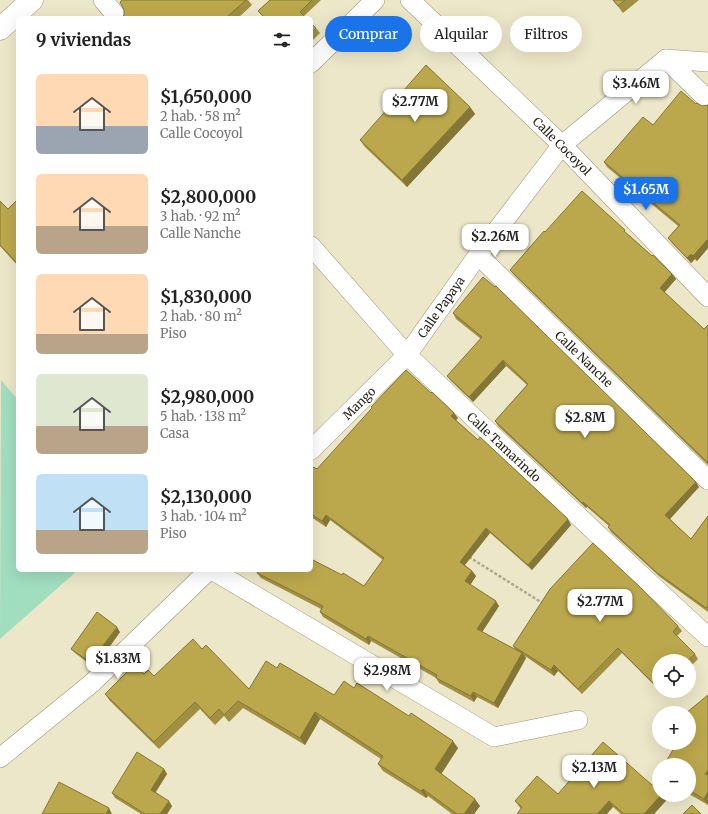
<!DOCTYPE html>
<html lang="es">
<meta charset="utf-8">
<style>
:root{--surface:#fff;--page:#f6f6f6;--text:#222;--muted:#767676;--accent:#1a73e8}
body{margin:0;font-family:Merriweather,serif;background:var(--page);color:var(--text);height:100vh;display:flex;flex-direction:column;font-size:15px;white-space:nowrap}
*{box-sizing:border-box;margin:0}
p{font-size:13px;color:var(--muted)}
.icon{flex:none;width:22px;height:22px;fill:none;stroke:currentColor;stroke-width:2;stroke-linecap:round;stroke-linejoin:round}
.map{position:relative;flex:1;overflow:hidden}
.drawer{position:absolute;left:16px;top:16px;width:297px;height:556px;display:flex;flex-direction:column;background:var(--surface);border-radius:6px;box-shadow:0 4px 16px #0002}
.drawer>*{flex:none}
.banner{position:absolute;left:325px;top:16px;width:323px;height:36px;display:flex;gap:8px}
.fabs{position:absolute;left:652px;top:654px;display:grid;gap:8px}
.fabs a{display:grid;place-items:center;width:44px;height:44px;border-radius:50%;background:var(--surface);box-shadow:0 4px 16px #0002;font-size:20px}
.price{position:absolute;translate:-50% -34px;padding:0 9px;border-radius:8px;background:#fff;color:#222;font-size:13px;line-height:26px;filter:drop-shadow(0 1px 2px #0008)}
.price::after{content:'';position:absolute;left:50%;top:24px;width:12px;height:9px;margin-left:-6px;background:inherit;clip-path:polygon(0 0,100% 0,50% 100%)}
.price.active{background:var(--accent);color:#fff}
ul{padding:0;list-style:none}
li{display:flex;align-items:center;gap:12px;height:100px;padding:0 20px}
li span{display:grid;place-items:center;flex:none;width:112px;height:80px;border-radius:6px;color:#555}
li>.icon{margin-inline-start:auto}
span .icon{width:48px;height:48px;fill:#fffc;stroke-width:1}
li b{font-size:17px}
h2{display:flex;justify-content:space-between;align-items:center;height:48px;padding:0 20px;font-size:17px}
.pill{padding:0 14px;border-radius:18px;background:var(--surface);box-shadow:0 4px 16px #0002;font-size:14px;line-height:36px}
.pill.active{background:var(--accent);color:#fff}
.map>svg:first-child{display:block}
.green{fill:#a1debf}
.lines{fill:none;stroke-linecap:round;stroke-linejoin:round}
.street-casing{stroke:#999377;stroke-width:20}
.primary-casing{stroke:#999377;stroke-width:23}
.path{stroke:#aca78f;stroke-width:2.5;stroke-dasharray:3 2;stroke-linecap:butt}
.street{stroke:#fff;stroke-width:19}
.primary{stroke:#fff;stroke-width:22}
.wall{fill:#a19042}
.shaded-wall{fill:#837636}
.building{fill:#bba84d;stroke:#837636}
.labels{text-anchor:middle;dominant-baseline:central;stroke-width:4;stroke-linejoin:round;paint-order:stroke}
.street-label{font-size:12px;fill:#262419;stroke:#fff}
</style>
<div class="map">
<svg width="708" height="814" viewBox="0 0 708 814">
<rect width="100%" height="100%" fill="#ede7c9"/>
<!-- green -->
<polygon class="green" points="1,380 18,400 18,570 78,570 0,639"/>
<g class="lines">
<!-- street casing -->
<g class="street-casing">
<g id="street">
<polyline points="103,0 118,18"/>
<polyline points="410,0 562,145 708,297"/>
<polyline points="666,59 708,100"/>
<polyline points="311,63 375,0"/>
<polyline points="311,246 407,355 642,576 708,637"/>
<polyline points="478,255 708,480"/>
<polyline points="311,450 407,355 478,255 562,145 666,59 708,62"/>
<polyline points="212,570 494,737 578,720"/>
<polyline points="0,758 92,683 209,570"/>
</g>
</g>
<!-- primary casing -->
<g class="primary-casing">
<polyline id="primary" points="0,29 32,0"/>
</g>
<!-- path -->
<polyline class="path" points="469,557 544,604"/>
<!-- street -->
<use href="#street" class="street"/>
<!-- primary -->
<use href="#primary" class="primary"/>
</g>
<!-- wall -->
<g class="wall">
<polygon points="122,0 248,0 252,5 238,18 122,18 124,15 124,10"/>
<polygon points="270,0 321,0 304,16 306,18 264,18 258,11"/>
<polygon points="613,0 639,0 623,13"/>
<polygon points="311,23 316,28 320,33 311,42"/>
<polygon points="696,104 702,106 708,105 708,248 697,261 695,259 691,263 672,243 668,238 678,226 607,167 604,162 653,125"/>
<polygon points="470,107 475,114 407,187 365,147 360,140"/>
<polygon points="18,199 18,266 0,246 0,201 8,209"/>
<polygon points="545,232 629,235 672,274 676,279 664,292 704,329 708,325 708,465 514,275 510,270"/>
<polygon points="453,313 699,487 670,519 691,539 708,516 708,612 660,577 611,532 608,527 609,526 587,507 586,508 498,426 495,421 527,385 506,366 473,402 451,381 447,376 481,339 456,319"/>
<polygon points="458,418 456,420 571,525 532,570 490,533 465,565 472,571 476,576 470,585 499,606 482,632 515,649 513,646 678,626 682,631 677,636 695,654 698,659 689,668 689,661 659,661 659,690 622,653 582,694 558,671 554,676 525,656 526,658 498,708 477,697 474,702 439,683 436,678 371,641 369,645 323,617 320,612 321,609 261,578 257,573 364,586 383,560 330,520 326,527 311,517 311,466 317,469"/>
<polygon points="120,632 100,660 93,667 75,653 71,649"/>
<polygon points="202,649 249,689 277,668 334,695 354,688 458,748 441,774 480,806 474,814 452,814 428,796 426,798 383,771 378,764 381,759 320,719 305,745 243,708 229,722 224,716 215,725 200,709 159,749 110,701 105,694 144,674 154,676"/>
<polygon points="660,691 667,691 663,694"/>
<polygon points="708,695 708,805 689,794 689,765"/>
<polygon points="164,769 167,774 156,792 172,806 167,814 141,814 115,798 112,793"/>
<polygon points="652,785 671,795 654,814 621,814 613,807 521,809 515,801 558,794"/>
</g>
<!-- shaded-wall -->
<g class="shaded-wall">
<polygon points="470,107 475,114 407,187 402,180"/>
<polygon points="707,240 708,242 708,248 697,261 693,256"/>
<polygon points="691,254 695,259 691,263 687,258"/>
<polygon points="672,274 676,279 664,293 660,288"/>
<polygon points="503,360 506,366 473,402 469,397"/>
<polygon points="454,413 458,418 455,421 451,416"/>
<polygon points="696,482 699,487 669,520 665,515"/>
<polygon points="583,502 587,507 586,508 582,503"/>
<polygon points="326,515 330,520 326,527 322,521"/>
<polygon points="568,519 571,525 532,570 528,565"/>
<polygon points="486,528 490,533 463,567 460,562"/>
<polygon points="472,571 476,576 469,587 465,581"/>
<polygon points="496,601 499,606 481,634 477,629"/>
<polygon points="117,627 120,632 100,660 96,655"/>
<polygon points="368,636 371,641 369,645 366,639"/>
<polygon points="522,653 526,658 498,708 494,703"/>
<polygon points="554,665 558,671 554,676 551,670"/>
<polygon points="473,692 477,697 474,702 471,696"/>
<polygon points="315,712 320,719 305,745 300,738"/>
<polygon points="453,741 458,748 440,776 435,769"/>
<polygon points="164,769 167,774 154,794 151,790"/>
<polygon points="708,770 708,778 705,774"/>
<polygon points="423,789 428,796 426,798 421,791"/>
<polygon points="708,792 708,805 704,799"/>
<polygon points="661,795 671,795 654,814 644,814"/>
<polygon points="475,799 480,806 474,814 464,814"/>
<polygon points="169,801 172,806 167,814 160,814"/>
<polygon points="609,801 613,807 607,814 597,814"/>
<polygon points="109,808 112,814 106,814"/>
</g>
<!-- building -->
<g class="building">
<polygon points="122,0 246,0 226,18 122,18 124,15 124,10 120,2"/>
<polygon points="270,0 312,0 300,12 306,18 265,18 258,11"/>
<polygon points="613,0 625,0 618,6"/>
<polygon points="311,23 316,28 311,33"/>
<polygon points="426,65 470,107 402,180 360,140"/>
<polygon points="681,91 696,104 697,103 702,106 708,105 708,241 707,240 693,256 691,254 687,258 668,238 680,225 604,162 643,117 653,125"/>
<polygon points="582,191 625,230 624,231 652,256 653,255 672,274 660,288 704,329 708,325 708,463 510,270 544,231 545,232"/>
<polygon points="18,199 18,264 0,245 0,201 8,209"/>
<polygon points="483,277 495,287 496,286 696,482 665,515 691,539 708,516 708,606 706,608 656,572 608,527 610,525 583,502 582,503 495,421 528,384 503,360 469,397 447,376 482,337 453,313"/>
<polygon points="406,370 431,393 432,392 454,413 451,416 478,440 480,437 568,519 528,565 486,528 460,562 472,571 465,581 496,601 477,629 522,653 494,703 473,692 471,696 436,678 437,675 368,636 366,639 320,612 323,606 257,573 259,570 311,570 311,559 342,575 343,573 364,586 384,558 326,515 322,521 311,514 311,466 317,469 372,408 371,407"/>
<polygon points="593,543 640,587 678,626 673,632 695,654 687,661 659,661 659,689 618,648 578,689 554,665 551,670 513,646 550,589"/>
<polygon points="97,612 117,627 96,655 90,662 71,649"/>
<polygon points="193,639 202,649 206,645 249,689 266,661 277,668 280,663 334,695 344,681 354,688 357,683 409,716 411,713 453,741 435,769 475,799 464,814 457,814 423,789 421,791 378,764 383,756 315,712 300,738 238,701 224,715 219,709 210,718 195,702 154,742 105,694 135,664 144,674 148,670 154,676"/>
<polygon points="708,695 708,770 705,774 708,775 708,792 704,799 689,790 689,765 664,765 677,743 689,743 689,713 686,713"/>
<polygon points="603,742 652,785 659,773 659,795 661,795 644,814 624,814 609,801 597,814 517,814 522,807 515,801 537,776 558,794"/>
<polygon points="137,752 164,769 151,790 169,801 160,814 145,814 112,793"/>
<polygon points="59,782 109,808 106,814 42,814"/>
<polygon points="692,805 701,814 683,814"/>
</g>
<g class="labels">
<!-- street labels -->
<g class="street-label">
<text transform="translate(562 146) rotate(45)">Calle Cocoyol</text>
<text transform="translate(441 307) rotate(-55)">Calle Papaya</text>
<text transform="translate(584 359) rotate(44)">Calle Nanche</text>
<text transform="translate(359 403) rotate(-45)">Mango</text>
<text transform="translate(504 447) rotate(43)">Calle Tamarindo</text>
</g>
</g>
</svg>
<div class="fabs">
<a><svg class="icon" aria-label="locate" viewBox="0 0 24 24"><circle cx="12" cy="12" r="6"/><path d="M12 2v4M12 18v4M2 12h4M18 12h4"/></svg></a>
<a>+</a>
<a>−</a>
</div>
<b class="price" style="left:636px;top:105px">$3.46M</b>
<b class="price" style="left:415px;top:123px">$2.77M</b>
<b class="price active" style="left:646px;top:211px">$1.65M</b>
<b class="price" style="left:495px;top:258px">$2.26M</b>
<b class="price" style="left:585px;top:439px">$2.8M</b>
<b class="price" style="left:600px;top:623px">$2.77M</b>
<b class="price" style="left:118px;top:680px">$1.83M</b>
<b class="price" style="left:387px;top:692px">$2.98M</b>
<b class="price" style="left:594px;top:789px">$2.13M</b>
<div class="banner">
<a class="pill active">Comprar</a>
<a class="pill">Alquilar</a>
<a class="pill">Filtros</a>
</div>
<section class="drawer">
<h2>9 viviendas<svg class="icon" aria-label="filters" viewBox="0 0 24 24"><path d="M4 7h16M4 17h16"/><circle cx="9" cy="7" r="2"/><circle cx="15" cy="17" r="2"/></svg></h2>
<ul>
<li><span style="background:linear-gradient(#ffd9b3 65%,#9aa5b1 0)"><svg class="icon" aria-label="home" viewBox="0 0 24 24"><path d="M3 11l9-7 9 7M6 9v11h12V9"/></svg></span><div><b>$1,650,000</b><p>2 hab. · 58 m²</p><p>Calle Cocoyol</p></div></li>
<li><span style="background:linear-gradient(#ffd9b3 65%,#b9a48a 0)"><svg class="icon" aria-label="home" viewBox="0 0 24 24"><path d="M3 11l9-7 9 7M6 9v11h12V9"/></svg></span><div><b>$2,800,000</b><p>3 hab. · 92 m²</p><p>Calle Nanche</p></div></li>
<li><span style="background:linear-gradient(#ffd9b3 75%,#b9a48a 0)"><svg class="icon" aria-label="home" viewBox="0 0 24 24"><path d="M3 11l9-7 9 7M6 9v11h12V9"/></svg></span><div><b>$1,830,000</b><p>2 hab. · 80 m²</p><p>Piso</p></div></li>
<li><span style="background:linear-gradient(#dfe7d0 65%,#b9a48a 0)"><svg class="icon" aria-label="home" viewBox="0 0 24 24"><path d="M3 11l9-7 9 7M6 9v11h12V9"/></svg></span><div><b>$2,980,000</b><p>5 hab. · 138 m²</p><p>Casa</p></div></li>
<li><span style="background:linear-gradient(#bfe0f5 70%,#b9a48a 0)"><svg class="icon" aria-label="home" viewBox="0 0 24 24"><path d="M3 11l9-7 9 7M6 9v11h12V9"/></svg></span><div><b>$2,130,000</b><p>3 hab. · 104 m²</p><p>Piso</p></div></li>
</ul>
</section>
</div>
